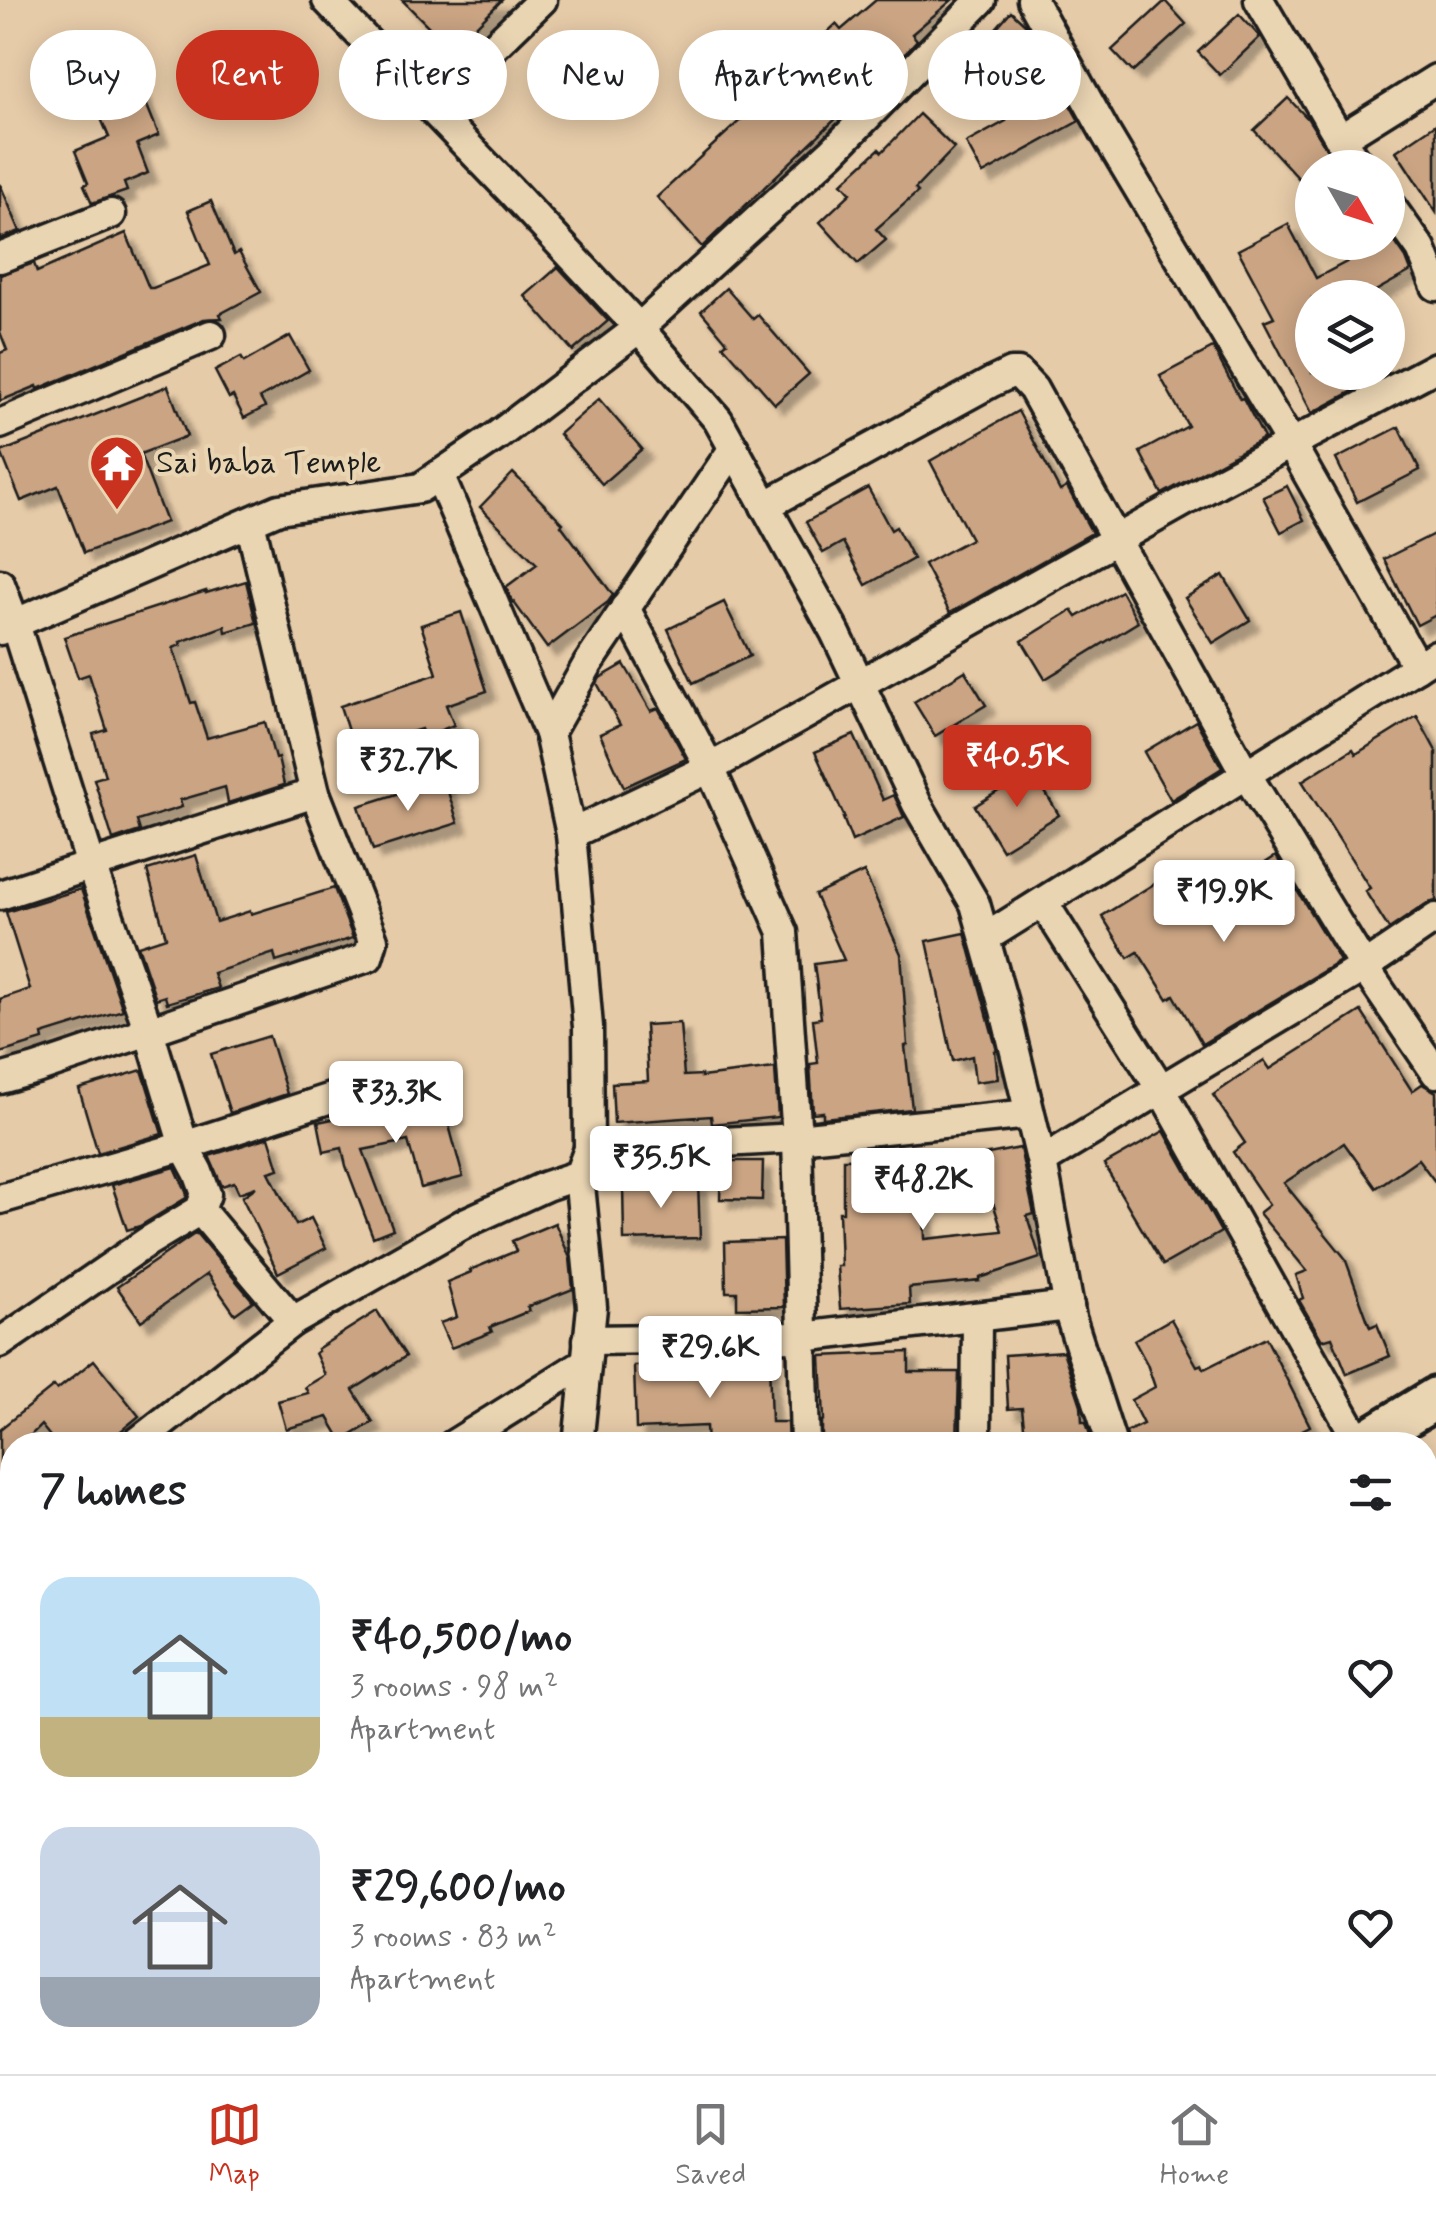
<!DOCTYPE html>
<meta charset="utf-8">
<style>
:root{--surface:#fff;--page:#f2f2f2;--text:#202124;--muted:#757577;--line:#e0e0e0;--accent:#c8321e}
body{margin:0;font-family:Mynerve,sans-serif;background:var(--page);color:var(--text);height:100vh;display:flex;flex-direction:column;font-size:38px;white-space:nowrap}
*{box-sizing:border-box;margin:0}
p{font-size:32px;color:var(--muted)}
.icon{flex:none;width:55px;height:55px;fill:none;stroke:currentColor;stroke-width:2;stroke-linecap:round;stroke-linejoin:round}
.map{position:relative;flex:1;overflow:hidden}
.details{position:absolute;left:0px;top:1432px;width:1438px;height:642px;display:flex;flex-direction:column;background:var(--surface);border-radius:40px 40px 0 0;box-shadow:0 5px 25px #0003}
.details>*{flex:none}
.hud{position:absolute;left:30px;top:30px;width:1378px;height:90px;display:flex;gap:20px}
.needle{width:65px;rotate:129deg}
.tools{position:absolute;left:1295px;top:150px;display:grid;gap:20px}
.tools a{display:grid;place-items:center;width:110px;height:110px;border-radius:50%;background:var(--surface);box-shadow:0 5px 25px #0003;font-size:50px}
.price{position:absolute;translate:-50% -85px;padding:0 22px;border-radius:10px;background:#fff;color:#222;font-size:32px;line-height:65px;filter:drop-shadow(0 2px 5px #0008)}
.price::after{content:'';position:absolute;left:50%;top:60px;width:30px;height:22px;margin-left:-15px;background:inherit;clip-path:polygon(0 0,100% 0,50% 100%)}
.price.selected{background:var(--accent);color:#fff}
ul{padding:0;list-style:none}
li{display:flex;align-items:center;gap:30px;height:250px;padding:0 40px}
li span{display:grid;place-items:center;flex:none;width:280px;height:200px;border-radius:30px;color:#555}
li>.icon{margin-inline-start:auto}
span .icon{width:120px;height:120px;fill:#fffc;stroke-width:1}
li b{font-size:42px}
h2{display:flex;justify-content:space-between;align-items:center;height:120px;padding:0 40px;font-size:42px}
.pill{padding:0 35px;border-radius:45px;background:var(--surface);box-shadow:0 5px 25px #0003;font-size:35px;line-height:90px}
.pill.selected{background:var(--accent);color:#fff}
.tab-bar{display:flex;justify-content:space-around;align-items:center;height:140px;border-top:2px solid var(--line);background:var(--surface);font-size:28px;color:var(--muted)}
.tab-bar a{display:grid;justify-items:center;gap:5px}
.tab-bar .selected{color:var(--accent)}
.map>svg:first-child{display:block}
.building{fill:#caa483;stroke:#1c1c1c;stroke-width:2.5;filter:url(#shadow)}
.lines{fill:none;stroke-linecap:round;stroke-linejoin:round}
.street-casing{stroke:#1c1c1c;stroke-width:35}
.secondary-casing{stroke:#1c1c1c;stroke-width:48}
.street{stroke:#ead5b3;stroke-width:28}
.secondary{stroke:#ead5b3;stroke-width:40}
.labels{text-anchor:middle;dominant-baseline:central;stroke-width:8;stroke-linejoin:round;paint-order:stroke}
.poi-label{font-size:32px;fill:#1c1c1c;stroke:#ead5b3;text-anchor:start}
</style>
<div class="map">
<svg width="1436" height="2074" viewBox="0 0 1436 2074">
<defs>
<filter id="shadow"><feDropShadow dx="9" dy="9" stdDeviation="2.5" flood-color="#0004"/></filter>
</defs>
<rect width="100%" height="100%" fill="#e6cba8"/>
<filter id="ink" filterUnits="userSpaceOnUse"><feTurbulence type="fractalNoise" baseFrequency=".01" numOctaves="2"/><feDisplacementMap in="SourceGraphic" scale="20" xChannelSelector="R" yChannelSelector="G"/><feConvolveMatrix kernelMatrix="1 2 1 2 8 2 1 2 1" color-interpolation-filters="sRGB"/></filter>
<g filter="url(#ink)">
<!-- building -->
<g class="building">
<polygon points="402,0 502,0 452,50"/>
<polygon points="876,0 952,0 912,34 917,40 908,50 841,110 843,112 702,247 657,197 747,114 707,77 742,39 782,75 836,24 841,30"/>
<polygon points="1165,1 1186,24 1133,72 1112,50"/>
<polygon points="1011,11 1025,24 1079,121 983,174 966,143 1006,121 993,97 1027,79 985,41"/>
<polygon points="1239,14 1260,37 1220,75 1198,52"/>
<polygon points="113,55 134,74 159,135 137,144 148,173 124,183 127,191 92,203 84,185 88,183 75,151 109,137 96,107 110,101 89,81"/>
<polygon points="1288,98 1308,119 1332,157 1321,168 1312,168 1312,175 1303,183 1254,130"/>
<polygon points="919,114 954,148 915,189 918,192 876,229 886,240 858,264 820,222 851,193 842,183 879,149 882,152"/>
<polygon points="1436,124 1436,212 1396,151"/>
<polygon points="0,184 20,231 0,239"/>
<polygon points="211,201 234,255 239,252 261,292 220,314 222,318 204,319 38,389 37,386 0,401 0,353 7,350 0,332 0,275 34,263 37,272 126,233 149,288 153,288 210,265 188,211"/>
<polygon points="1288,224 1316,278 1392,238 1406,258 1411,271 1363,298 1312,298 1312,372 1388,372 1312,413 1264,321 1274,317 1238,250"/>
<polygon points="558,267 608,321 573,351 525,296"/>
<polygon points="726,288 753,319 758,315 809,374 775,404 723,345 727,342 701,311"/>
<polygon points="290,336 309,370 260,398 265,407 244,418 233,396 229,398 215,371 241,357 244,362"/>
<polygon points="1213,348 1240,399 1243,398 1264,438 1162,494 1140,452 1188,426 1160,376"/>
<polygon points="168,386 187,436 140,454 166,522 84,553 58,486 21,501 1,452"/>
<polygon points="599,399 642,449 602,484 559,434"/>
<polygon points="1018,411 1060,491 1067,487 1092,533 950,613 924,564 971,539 930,461"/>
<polygon points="1399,427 1420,470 1357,502 1336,459"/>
<polygon points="513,473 563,523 561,525 613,595 608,602 547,648 510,597 506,587 537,564 480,507"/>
<polygon points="1287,486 1304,520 1281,532 1263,497"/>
<polygon points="868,488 891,530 896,527 913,559 866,585 843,542 823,553 806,522"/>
<polygon points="1436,533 1436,615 1417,625 1384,559"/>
<polygon points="1223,575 1250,620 1213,643 1185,598"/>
<polygon points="246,581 256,623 226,632 225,626 180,642 181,645 173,648 191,703 195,702 207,738 265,722 275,759 278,758 284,785 228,803 225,787 180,800 182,807 137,821 140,831 113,840 94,779 105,776 93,734 107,730 89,674 78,678 64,637 206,591 206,593"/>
<polygon points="1121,591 1138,622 1045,679 1022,641 1072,610 1077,617"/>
<polygon points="724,602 750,656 693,683 668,629"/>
<polygon points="461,612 487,691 446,705 454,725 424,737 421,729 354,750 340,706 437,674 421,625"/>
<polygon points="624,664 651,711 658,708 686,759 624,787 600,734 620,725 597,683 600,678"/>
<polygon points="965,671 986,705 935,736 914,702"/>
<polygon points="1417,716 1436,751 1436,901 1426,904 1389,929 1365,891 1370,888 1302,781 1353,749 1356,754"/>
<polygon points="1196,721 1222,768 1171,800 1144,752"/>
<polygon points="854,735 883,800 894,795 904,817 852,841 843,818 845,818 815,752"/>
<polygon points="1032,770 1059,815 1002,850 975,806"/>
<polygon points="444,779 458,823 373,850 359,806"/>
<polygon points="196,855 216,922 250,911 251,914 334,888 353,938 276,962 274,953 213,973 218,988 167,1003 165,996 156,999 138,946 166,937 147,870"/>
<polygon points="1276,856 1340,961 1202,1044 1174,995 1168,999 1138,952 1128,958 1102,916 1175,871 1197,907"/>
<polygon points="864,872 901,954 908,1045 905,1046 912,1109 823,1118 823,1112 813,1113 810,1064 818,1063 813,1019 821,1018 814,964 844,960 815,895"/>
<polygon points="81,889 123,1010 42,1035 43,1040 0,1053 0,999 30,989 6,912"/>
<polygon points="965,933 997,1051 995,1051 998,1079 975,1082 972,1056 953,1061 927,941"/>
<polygon points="1361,1011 1412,1091 1422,1084 1436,1092 1436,1183 1418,1159 1376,1188 1344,1143 1284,1183 1345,1258 1370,1327 1377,1324 1390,1356 1347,1374 1332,1337 1322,1340 1299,1300 1303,1298 1296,1275 1307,1271 1259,1213 1269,1205 1233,1152 1245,1143 1213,1095 1264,1060 1270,1069"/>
<polygon points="680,1023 684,1076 701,1075 701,1077 775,1068 778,1117 712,1124 711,1116 614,1123 612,1083 648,1081 645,1025"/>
<polygon points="269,1036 287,1094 230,1113 211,1054"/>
<polygon points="142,1070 162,1134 98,1153 79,1089"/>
<polygon points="446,1086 455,1116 447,1118 463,1177 421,1188 408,1141 363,1150 393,1229 373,1237 346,1166 342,1148 324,1152 318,1122 337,1118 336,1115 348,1111 349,1115 383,1107"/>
<polygon points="1164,1131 1221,1232 1163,1265 1104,1165"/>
<polygon points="269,1137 279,1169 269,1172 296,1225 311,1218 326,1248 278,1273 242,1197 256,1187 239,1193 234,1182 222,1186 209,1156"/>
<polygon points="1020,1148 1034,1214 1027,1216 1040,1258 980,1278 980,1281 909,1288 910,1304 840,1309 837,1266 841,1266 839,1212 843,1212 843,1159 914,1158 914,1210 924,1210 925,1239 1002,1231 988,1187 983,1155"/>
<polygon points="721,1161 763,1161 762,1200 720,1199"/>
<polygon points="175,1167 187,1194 186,1198 140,1226 127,1230 112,1185"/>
<polygon points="698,1182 700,1238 624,1240 623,1184"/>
<polygon points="555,1223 570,1258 573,1289 527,1307 529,1311 490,1327 492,1332 451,1348 440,1323 457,1317 447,1282 471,1272 470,1270 516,1251 512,1241"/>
<polygon points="196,1233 253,1301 235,1314 207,1274 141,1321 117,1287"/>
<polygon points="782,1240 784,1307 737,1308 737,1292 726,1292 725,1242"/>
<polygon points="377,1311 406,1356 353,1390 373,1422 342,1441 328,1417 286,1429 278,1401 308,1393 305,1387 325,1375 315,1353 318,1351 317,1349"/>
<polygon points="1171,1319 1197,1366 1202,1364 1204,1369 1266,1338 1310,1426 1272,1445 1129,1445 1126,1432 1143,1424 1131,1400 1155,1387 1147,1364 1134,1340"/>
<polygon points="1063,1351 1081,1405 1082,1422 1086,1422 1093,1445 1026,1445 1022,1408 1008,1409 1005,1355"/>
<polygon points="909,1352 909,1372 959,1372 957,1445 822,1445 822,1421 824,1420 821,1356"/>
<polygon points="94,1360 139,1416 104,1445 57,1445 41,1425 21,1445 12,1445 12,1453 0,1465 0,1429 54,1386 57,1390"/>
<polygon points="769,1361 771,1422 787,1422 788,1445 707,1445 706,1426 636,1429 634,1366"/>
</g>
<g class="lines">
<!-- street casing -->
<g class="street-casing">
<g id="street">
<polyline points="327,0 510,190 639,328 718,420 835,632 917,804 975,904 1005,1010 1044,1172 1071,1318 1112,1445"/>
<polyline points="1032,0 1106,134 1291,444 1417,667"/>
<polyline points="1259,0 1340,139 1361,168"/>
<polyline points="431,107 542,0"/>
<polyline points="1340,139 1436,79"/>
<polyline points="1388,203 1421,249 1436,286"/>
<polyline points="0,258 111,214"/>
<polyline points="0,424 211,335"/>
<polyline points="439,475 549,733"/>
<polyline points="765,506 992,382 1011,373 1018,373 1033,389 1240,764 1364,967 1436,1073"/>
<polyline points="0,584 15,624 91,865 149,1031 184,1146 198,1172 206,1194 200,1210 147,1242 0,1343"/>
<polyline points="0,630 279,509 420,488 497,436 639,328 833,151 981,0"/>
<polyline points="571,834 549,733 588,664 734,448"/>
<polyline points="0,895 315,793 250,522"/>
<polyline points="1043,902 1161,1089 1360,1444"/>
<polyline points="985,938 1436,655"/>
<polyline points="0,1079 36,1069 368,957 373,940 315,793"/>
<polyline points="589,1149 588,1027 571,834 710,768 625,608"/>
<polyline points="1042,1161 1364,967 1436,918"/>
<polyline points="0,1199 184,1146 362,1088"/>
<polyline points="200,1210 293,1321"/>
<polyline points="588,1340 802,1337 1069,1306"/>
<polyline points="134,1445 293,1321 467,1222 546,1186 579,1175 589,1149 797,1138 1030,1114"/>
<polyline points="453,1445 586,1362"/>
<polyline points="578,1445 592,1307 579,1175"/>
<polyline points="805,1445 797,1138 783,932 710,768 1217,483 1436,367"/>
<polyline points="976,1445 977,1317"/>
<polyline points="0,1541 12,1533"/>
<polyline points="1425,1616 1436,1614"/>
<polyline points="0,1708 12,1697"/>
<polyline points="1425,1900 1436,1898"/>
<polyline points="0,1999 12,1989"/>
<polyline points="175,2062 184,2074"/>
<polyline points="734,2062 737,2074"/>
<polyline points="950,2062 954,2074"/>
<polyline points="482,2074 484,2062"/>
</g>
</g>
<!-- secondary casing -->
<g class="secondary-casing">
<g id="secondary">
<polyline points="1359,1445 1436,1398"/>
<polyline points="1066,2074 1077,2062"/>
</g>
</g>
<!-- street -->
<use href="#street" class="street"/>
<!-- secondary -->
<use href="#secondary" class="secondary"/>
</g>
</g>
<!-- icons -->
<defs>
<g id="temple-pin" transform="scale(2.875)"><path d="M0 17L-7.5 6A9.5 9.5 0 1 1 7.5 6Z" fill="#c8321e" stroke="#ead5b3"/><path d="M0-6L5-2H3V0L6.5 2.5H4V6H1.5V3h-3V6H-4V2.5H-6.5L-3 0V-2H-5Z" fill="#fff"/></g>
</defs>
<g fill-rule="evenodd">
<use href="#temple-pin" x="117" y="463"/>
</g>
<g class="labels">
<!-- poi labels -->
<g class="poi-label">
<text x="156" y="463">Sai baba Temple</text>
</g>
</g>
</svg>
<div class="tools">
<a><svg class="needle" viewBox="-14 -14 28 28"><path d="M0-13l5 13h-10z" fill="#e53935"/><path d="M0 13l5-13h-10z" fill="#757577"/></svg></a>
<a><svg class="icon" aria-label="layers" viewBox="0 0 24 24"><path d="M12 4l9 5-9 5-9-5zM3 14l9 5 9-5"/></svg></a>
</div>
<b class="price selected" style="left:1017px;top:810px">₹40.5K</b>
<b class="price" style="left:408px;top:814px">₹32.7K</b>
<b class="price" style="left:1224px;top:945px">₹19.9K</b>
<b class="price" style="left:396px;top:1146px">₹33.3K</b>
<b class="price" style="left:661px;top:1211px">₹35.5K</b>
<b class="price" style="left:923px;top:1233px">₹48.2K</b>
<b class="price" style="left:710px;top:1401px">₹29.6K</b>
<div class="hud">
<a class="pill">Buy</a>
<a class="pill selected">Rent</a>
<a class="pill">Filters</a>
<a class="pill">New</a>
<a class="pill">Apartment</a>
<a class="pill">House</a>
</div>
<section class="details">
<h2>7 homes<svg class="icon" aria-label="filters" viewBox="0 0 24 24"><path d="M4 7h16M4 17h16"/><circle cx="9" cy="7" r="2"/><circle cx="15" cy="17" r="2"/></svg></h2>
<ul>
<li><span style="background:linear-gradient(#bfe0f5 70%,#c2b280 0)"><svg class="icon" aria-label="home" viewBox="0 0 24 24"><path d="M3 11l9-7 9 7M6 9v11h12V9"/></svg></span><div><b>₹40,500/mo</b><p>3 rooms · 98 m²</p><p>Apartment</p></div><svg class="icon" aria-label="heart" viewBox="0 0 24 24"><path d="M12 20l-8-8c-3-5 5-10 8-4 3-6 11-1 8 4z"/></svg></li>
<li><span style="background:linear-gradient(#c9d6e8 75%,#9aa5b1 0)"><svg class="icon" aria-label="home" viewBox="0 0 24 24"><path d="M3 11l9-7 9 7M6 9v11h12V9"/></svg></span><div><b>₹29,600/mo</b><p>3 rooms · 83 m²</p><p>Apartment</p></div><svg class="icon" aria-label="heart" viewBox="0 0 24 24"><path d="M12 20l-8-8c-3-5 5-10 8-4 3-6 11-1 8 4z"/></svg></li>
</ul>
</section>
</div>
<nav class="tab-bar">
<a class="selected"><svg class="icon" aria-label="map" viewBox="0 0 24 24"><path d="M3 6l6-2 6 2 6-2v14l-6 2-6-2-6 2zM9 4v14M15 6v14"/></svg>Map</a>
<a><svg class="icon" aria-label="saved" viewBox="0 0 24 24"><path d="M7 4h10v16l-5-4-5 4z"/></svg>Saved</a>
<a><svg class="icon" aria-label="home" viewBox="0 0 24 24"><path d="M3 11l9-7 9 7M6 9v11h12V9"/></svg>Home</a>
</nav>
